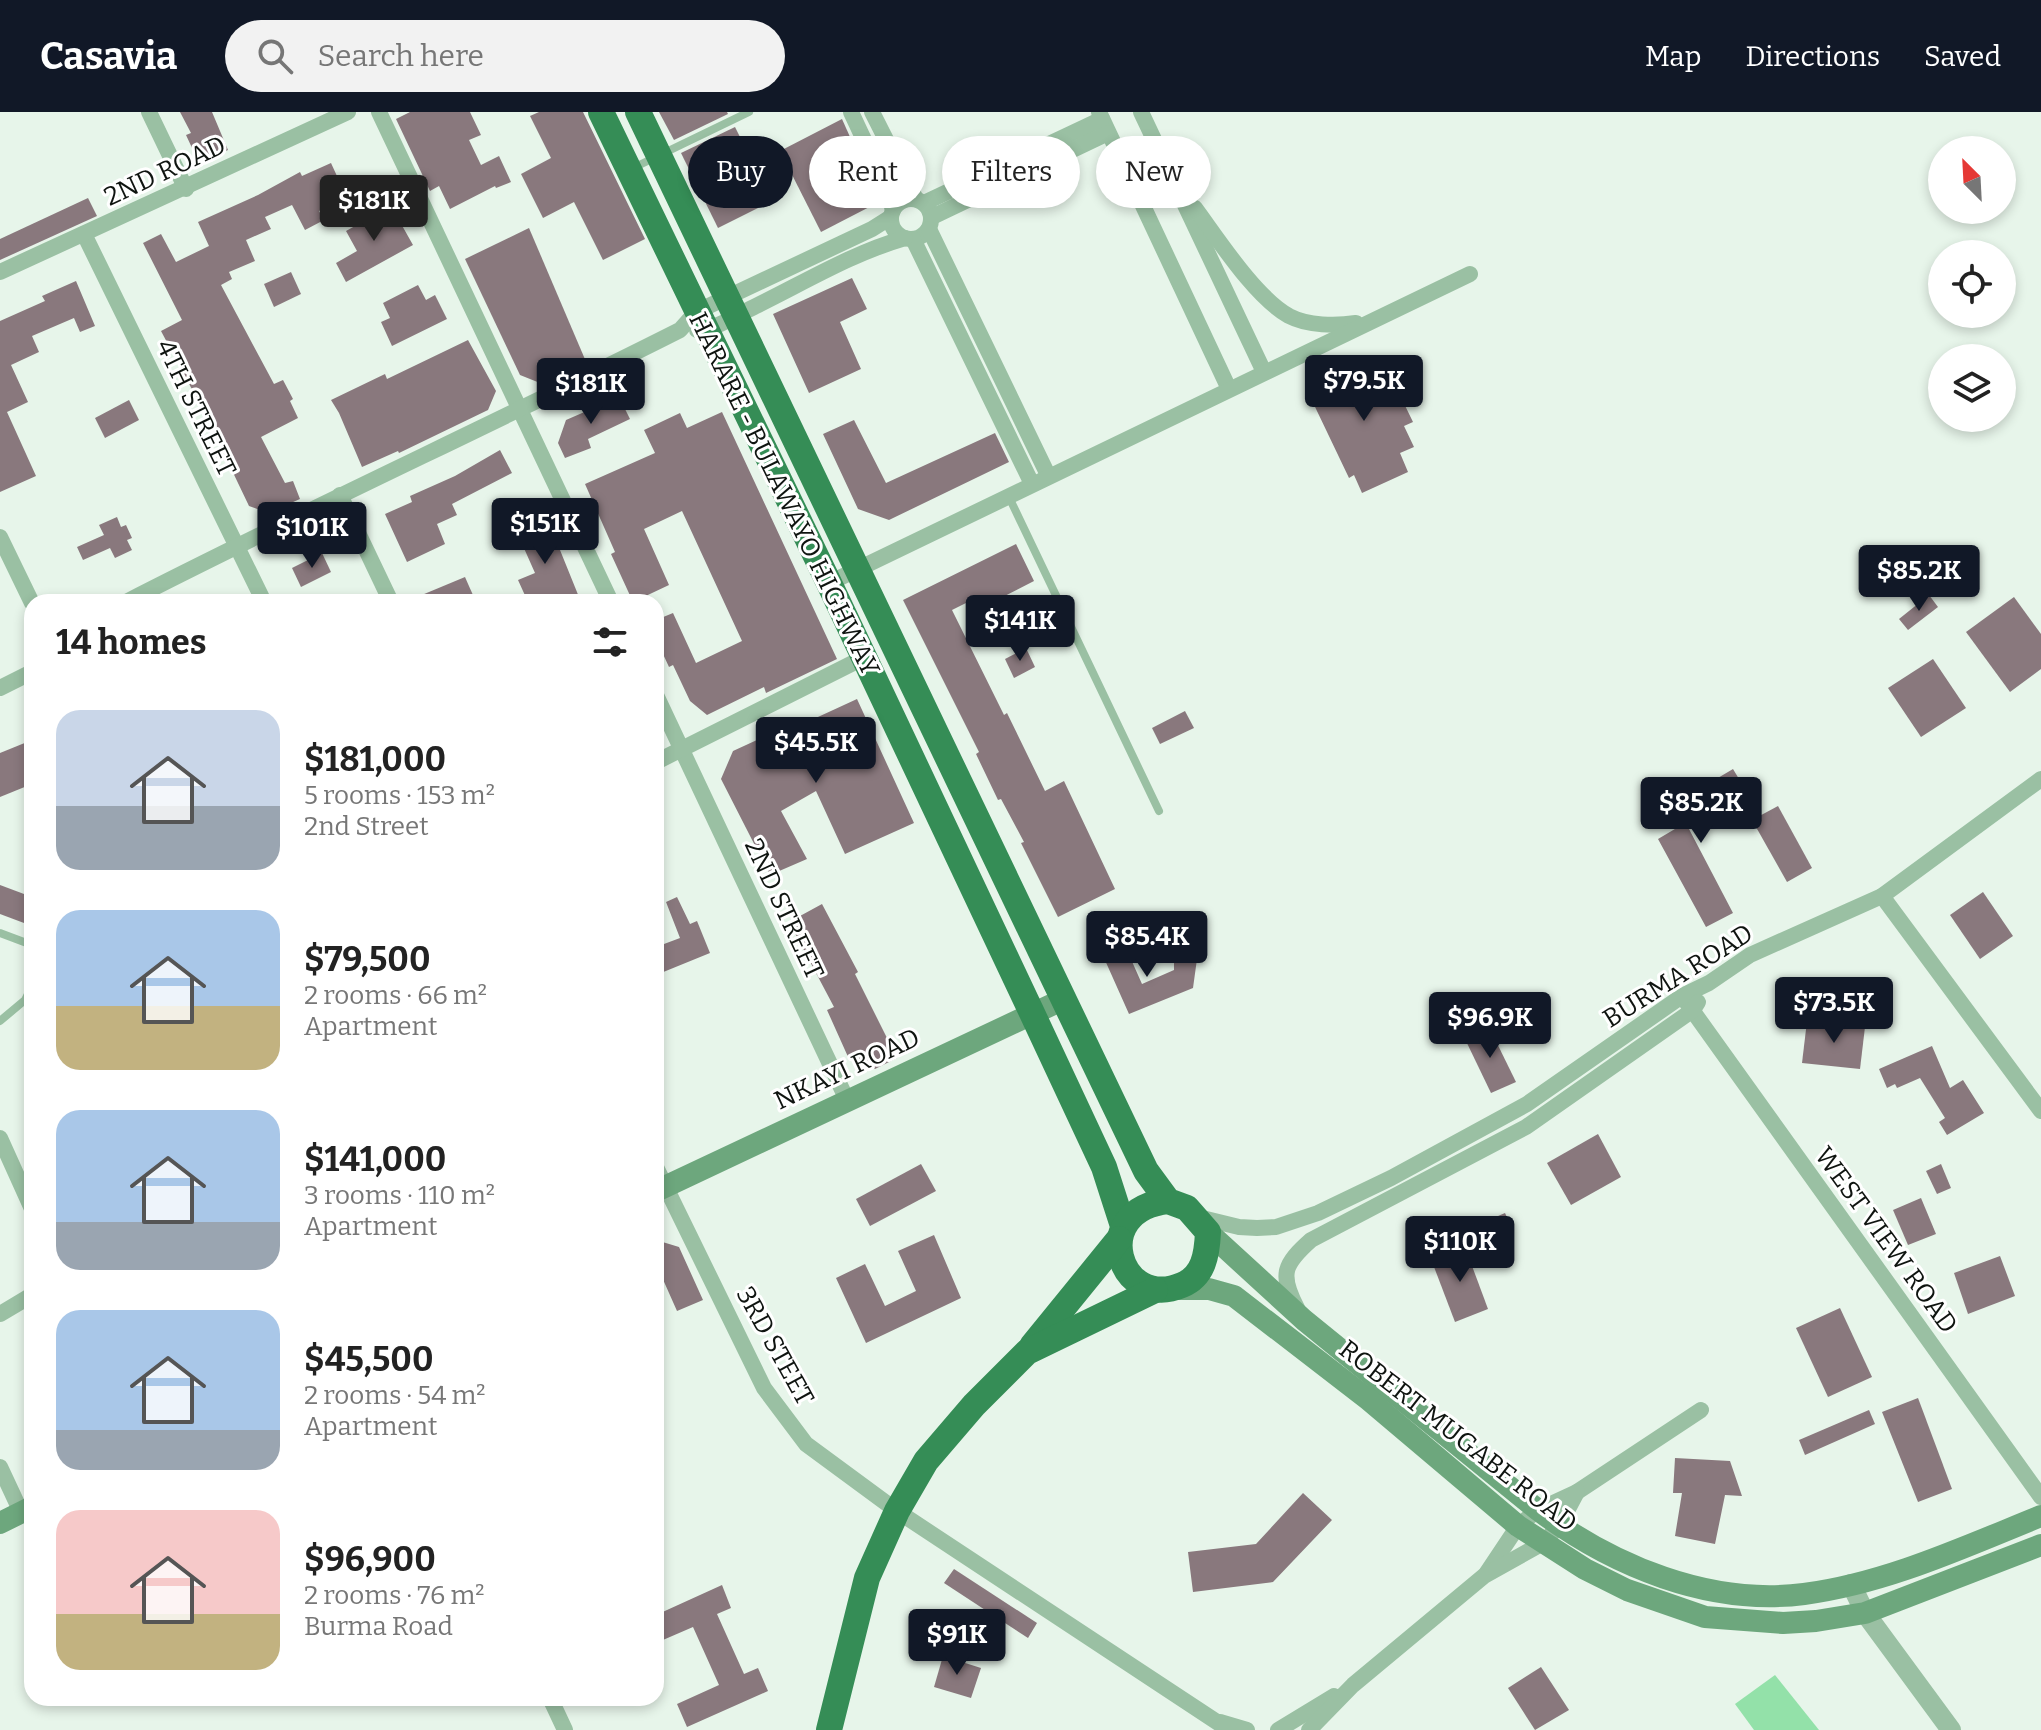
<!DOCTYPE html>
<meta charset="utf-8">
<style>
:root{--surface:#fff;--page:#f2f2f2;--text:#222;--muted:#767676;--accent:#111827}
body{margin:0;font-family:Bitter,serif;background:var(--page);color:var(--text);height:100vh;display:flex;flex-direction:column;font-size:30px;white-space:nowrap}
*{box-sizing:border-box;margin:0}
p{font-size:26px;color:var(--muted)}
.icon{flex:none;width:44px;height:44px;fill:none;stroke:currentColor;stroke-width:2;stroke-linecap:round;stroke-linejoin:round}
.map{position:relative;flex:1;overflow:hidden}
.drawer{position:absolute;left:24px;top:482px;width:640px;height:1112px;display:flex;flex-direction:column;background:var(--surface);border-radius:24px;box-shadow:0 4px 12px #0003}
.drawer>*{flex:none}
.banner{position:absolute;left:688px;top:24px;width:760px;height:72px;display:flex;gap:16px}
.needle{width:52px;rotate:336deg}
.buttons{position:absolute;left:1928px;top:24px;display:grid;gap:16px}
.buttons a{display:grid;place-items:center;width:88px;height:88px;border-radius:50%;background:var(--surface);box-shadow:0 4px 12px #0003;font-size:40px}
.price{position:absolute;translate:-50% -68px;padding:0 18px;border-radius:8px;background:var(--accent);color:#fff;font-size:26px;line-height:52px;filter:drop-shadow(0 2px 4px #0008)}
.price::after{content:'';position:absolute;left:50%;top:48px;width:24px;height:18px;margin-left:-12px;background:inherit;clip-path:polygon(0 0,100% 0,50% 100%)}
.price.current{background:#222;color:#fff}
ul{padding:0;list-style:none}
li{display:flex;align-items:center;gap:24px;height:200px;padding:0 32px}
li span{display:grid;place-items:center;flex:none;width:224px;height:160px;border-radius:24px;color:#555}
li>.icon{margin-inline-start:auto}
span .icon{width:96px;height:96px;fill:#fffc;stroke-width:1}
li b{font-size:34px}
h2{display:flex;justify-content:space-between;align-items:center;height:96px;padding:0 32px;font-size:34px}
.chip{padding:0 28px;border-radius:36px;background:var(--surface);box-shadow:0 4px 12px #0003;font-size:28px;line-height:72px}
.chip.current{background:var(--accent);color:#fff}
header{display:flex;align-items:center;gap:48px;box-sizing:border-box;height:112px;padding:0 40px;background:var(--accent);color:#fff}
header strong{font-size:38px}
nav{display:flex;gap:44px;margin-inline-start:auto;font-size:28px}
.search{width:560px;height:72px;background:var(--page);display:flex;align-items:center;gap:20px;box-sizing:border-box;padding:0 28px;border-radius:44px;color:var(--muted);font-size:30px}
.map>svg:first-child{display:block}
.park{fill:#93e1a9}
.building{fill:#89787d}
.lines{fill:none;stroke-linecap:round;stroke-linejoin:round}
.service{stroke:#9ac0a3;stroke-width:8}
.minor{stroke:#9ac0a3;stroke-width:16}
.tertiary{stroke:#9ac0a3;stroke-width:20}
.secondary{stroke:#6da77d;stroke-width:22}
.trunk{stroke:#358d56;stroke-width:26}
.labels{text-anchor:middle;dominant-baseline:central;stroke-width:6;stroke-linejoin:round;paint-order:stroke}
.street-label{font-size:26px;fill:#0f1410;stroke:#fff}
</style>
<header>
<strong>Casavia</strong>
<div class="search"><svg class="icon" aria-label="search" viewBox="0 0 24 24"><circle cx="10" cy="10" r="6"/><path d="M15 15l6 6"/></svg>Search here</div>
<nav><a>Map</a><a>Directions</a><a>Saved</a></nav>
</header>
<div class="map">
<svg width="2041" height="1618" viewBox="0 0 2041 1618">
<rect width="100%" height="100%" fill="#e7f5ea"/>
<!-- park -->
<polygon class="park" points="1775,1563 1819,1618 1754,1618 1735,1592"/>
<!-- building -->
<g class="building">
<polygon points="180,0 212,0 228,38 199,51 186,23 191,21"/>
<polygon points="410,0 470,0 481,23 469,28 481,53 499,44 511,70 496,76 495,74 450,97 439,74 430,79 396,7"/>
<polygon points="539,0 583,0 645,127 603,148 574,90 543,106 521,62 551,46 530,4"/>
<polygon points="659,0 727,0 728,2 674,28"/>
<polygon points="842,7 879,90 821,120 780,39"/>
<polygon points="735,15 772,89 718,116 681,41"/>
<polygon points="331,51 347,86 319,99 324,108 305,118 292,93 265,105 271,117 246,128 255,149 229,160 232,167 221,173 274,272 283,268 293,287 290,289 298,306 261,325 285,371 293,369 300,387 268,401 249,394 204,300 161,219 182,208 143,131 161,122 176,150 209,134 198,110 258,83 300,60 302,64"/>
<polygon points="88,86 97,104 0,148 0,127"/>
<polygon points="391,94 413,133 346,170 336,151 357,139 346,119"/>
<polygon points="529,116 587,252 545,273 520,263 465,147"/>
<polygon points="291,160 301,182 274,195 264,172"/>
<polygon points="852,166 867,197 840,210 861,257 809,281 773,202"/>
<polygon points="76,169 95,214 80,220 74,206 32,224 39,240 11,253 28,290 7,300 36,364 0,380 0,209 45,189 42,184"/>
<polygon points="418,173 426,188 435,183 447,207 392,234 381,210 390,206 383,191"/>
<polygon points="468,228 496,279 488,298 399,341 398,339 362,355 339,301 331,288 385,262 387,267"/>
<polygon points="1370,245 1385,277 1395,273 1413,310 1404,314 1414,335 1400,341 1408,360 1362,381 1354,363 1349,366 1306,276"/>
<polygon points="619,285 630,307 588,327 591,336 565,346 558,331 566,308"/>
<polygon points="129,288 139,308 105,326 95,306"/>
<polygon points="722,300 837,547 766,581 764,575 707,603 690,589 673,553 669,555 656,527 656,508 673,501 696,551 742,529 682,399 644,417 669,473 633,490 611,442 615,440 585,372 655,341 644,318 680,301 687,316"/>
<polygon points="854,308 886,371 995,321 1009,350 889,408 858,397 823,322"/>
<polygon points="500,338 512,361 452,392 457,403 437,412 445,432 407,450 385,402 412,390 410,384 455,364"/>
<polygon points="543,403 560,438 581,490 528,490 518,468 535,461 515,416"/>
<polygon points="117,405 121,415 126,413 132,426 127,428 132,438 115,446 110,436 83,448 77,435 104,423 99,413"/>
<polygon points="1016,432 1034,469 981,496 976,486 952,498 1004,603 1007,601 1045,679 1064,669 1115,777 1058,805 1021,731 1024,730 1001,687 998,688 976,642 979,640 903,488"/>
<polygon points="322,441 331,460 301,475 292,456"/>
<polygon points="465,465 476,490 405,490"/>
<polygon points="1929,483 1938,495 1908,518 1899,507"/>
<polygon points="2014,485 2041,522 2041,557 2010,580 1966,520"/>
<polygon points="1026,536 1035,555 1014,566 1005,547"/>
<polygon points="1933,547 1966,596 1921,625 1888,576"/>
<polygon points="857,587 914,711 845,742 816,679 781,699 807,747 770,763 721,667 733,639 779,618 781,622"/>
<polygon points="1185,599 1194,616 1160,632 1152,616"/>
<polygon points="32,628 32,672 0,685 0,641"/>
<polygon points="1733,657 1748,682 1689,717 1733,801 1706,815 1658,727 1680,714 1669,695"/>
<polygon points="1778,694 1812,756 1787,770 1752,708"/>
<polygon points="0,773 32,785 32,814 0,802"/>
<polygon points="1983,780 2013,824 1980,847 1950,803"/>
<polygon points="677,785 690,812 697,809 710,841 656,863 656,835 680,826 666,790"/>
<polygon points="822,792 858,860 855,862 897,946 875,957 849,947 827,898 834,895 789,810"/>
<polygon points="1122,827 1142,872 1174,858 1174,844 1197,847 1193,876 1129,902 1100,837"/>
<polygon points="1807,909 1865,915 1860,957 1802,951"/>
<polygon points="1489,915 1516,970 1491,981 1465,927"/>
<polygon points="1932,934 1950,976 1963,968 1984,1001 1947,1023 1939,1010 1945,1006 1920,966 1897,976 1895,972 1887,976 1879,957"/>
<polygon points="1598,1022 1621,1065 1571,1093 1547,1051"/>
<polygon points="921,1052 936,1079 870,1114 856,1087"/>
<polygon points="1941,1052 1951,1076 1937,1082 1926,1059"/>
<polygon points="1921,1086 1936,1122 1908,1133 1893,1098"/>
<polygon points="1505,1101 1512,1116 1475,1133 1468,1117"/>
<polygon points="934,1123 961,1186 866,1231 836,1166 865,1152 885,1194 916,1179 898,1139"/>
<polygon points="656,1128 679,1135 703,1188 677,1199 661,1163 656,1165"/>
<polygon points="1465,1135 1488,1197 1455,1210 1431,1147"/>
<polygon points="2000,1144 2015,1184 1968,1202 1954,1161"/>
<polygon points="1840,1196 1872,1265 1828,1285 1796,1216"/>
<polygon points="1918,1286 1952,1377 1918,1390 1882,1300"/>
<polygon points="1869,1298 1875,1312 1805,1343 1799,1328"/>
<polygon points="1675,1346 1730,1349 1742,1384 1725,1383 1715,1432 1675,1424 1682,1381 1673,1381"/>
<polygon points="1303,1381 1332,1408 1273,1470 1193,1480 1188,1440 1256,1432"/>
<polygon points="954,1457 1037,1511 1028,1526 944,1471"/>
<polygon points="722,1473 731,1496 717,1502 744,1562 758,1556 768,1579 687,1615 677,1592 719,1573 693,1515 656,1531 656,1503"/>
<polygon points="943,1544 981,1556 971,1586 934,1575"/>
<polygon points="1541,1555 1569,1598 1535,1618 1508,1576"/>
</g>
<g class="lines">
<!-- service -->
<g class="service">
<polyline points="631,57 749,0"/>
<polyline points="1008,383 1159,699"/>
<polyline points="0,821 32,833"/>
<polyline points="0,909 25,888 32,874"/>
</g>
<!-- minor -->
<g class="minor">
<polyline points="149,0 186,77"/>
<polyline points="379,0 611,490"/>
<polyline points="851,0 887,77 893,98"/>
<polyline points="872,0 916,87"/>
<polyline points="1099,0 1229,277"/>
<polyline points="1141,0 1264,260"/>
<circle cx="911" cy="107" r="20"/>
<polyline points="924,91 1102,7"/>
<path d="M1195,96C1218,127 1255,185 1289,204C1308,214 1336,214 1356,211"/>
<polyline points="932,105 1108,21"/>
<polyline points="929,117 1048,363"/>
<polyline points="84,122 264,490"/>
<polyline points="913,127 1032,372"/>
<polyline points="0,160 348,0"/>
<path d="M697,218C717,217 739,202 756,194C805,170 853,141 905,126"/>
<polyline points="340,383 391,490"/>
<polyline points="0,425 32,491"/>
<polyline points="829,471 1470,162"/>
<path d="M126,490C309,396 496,311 680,218L696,200L872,117L891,105"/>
<polyline points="0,576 32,560"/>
<polyline points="656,583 847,988"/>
<polyline points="656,650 863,546"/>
<polyline points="1882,784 2041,999"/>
<polyline points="1682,884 2041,1385"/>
<polyline points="0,1026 32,1097"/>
<polyline points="656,1055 764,1276 806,1332 897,1399 1229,1618"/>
<polyline points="1198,1105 1239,1115 1257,1116 1276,1115 1318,1101 1391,1066 1527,992 1682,884 1709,871 1750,843 1882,784 2041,667"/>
<path d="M1297,1196C1279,1162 1284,1152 1311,1128L1526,1015L1693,898L1698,890"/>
<polyline points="0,1202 32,1183"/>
<polyline points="0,1355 21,1400"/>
<polyline points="1486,1462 1518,1414 1538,1398 1577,1380 1701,1298"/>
<polyline points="550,1586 565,1618"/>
<polyline points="1220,1610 1247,1618"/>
<polyline points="1278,1618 1334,1584"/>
<polyline points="1309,1618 1353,1573 1484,1464 1543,1431 1559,1414 1577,1380"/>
</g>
<!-- tertiary -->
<polyline class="tertiary" points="1851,1472 1865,1501 1951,1618"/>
<!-- secondary -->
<g class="secondary">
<polyline points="656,1079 1062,888"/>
<path d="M1208,1120L1304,1208L1538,1398C1613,1454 1709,1494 1804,1482C1887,1471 1964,1435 2041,1404"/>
<polyline points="1173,1177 1209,1177 1234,1184 1369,1288 1518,1414 1585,1457 1627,1478 1705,1505 1783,1511 1816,1509 1865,1501 2041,1433"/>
<polyline points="0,1411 32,1395"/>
</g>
<!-- trunk -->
<g class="trunk">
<polyline points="601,0 829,471 1032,901 1104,1055 1123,1114"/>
<path d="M638,0L1146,1059L1168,1089L1187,1096L1208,1120C1207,1142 1204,1164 1182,1173C1119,1200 1087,1098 1168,1089"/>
<polyline points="1032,1234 1119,1127"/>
<polyline points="829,1618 867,1466 897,1399 926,1349 974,1293 1027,1240 1155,1178"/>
</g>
</g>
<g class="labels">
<!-- street labels -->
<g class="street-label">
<text transform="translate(165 59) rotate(-25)">2ND ROAD</text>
<text transform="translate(196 296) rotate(64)">4TH STREET</text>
<text transform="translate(784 382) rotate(64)">HARARE - BULAWAYO HIGHWAY</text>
<text transform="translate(784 797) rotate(65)">2ND STREET</text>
<text transform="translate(1678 864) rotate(-32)">BURMA ROAD</text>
<text transform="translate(847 957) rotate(-25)">NKAYI ROAD</text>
<text transform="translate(1886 1128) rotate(54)">WEST VIEW ROAD</text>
<text transform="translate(775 1234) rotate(61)">3RD STEET</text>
<text transform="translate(1458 1324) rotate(38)">ROBERT MUGABE ROAD</text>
</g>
</g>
</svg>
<div class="buttons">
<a><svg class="needle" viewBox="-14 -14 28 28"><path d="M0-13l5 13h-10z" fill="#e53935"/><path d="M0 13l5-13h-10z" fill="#767676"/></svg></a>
<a><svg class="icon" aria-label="locate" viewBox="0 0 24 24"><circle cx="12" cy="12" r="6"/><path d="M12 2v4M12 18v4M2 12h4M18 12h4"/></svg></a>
<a><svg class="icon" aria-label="layers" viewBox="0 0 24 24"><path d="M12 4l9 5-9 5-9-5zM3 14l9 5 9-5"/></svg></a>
</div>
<b class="price current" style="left:374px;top:131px">$181K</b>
<b class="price" style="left:1364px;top:311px">$79.5K</b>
<b class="price" style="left:591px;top:314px">$181K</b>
<b class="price" style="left:545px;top:454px">$151K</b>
<b class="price" style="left:312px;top:458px">$101K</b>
<b class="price" style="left:1919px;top:501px">$85.2K</b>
<b class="price" style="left:1020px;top:551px">$141K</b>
<b class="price" style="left:816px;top:673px">$45.5K</b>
<b class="price" style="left:1701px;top:733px">$85.2K</b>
<b class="price" style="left:1147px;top:867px">$85.4K</b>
<b class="price" style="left:1834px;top:933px">$73.5K</b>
<b class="price" style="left:1490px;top:948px">$96.9K</b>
<b class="price" style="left:1460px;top:1172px">$110K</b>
<b class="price" style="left:957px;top:1565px">$91K</b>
<div class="banner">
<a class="chip current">Buy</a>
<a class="chip">Rent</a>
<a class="chip">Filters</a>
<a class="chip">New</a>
</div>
<section class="drawer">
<h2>14 homes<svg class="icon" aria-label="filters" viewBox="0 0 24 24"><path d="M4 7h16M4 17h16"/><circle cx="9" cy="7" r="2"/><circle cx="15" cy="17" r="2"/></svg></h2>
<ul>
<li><span style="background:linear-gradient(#c9d6e8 60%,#9aa5b1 0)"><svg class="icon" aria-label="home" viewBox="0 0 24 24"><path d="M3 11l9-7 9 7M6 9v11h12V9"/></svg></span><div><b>$181,000</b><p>5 rooms · 153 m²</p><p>2nd Street</p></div></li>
<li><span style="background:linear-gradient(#a9c7e8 60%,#c2b280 0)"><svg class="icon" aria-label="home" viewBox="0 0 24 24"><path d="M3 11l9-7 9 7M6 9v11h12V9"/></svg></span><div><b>$79,500</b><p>2 rooms · 66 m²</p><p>Apartment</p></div></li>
<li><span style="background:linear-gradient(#a9c7e8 70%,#9aa5b1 0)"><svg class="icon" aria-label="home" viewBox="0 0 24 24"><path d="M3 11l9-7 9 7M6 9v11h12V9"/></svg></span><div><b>$141,000</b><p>3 rooms · 110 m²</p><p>Apartment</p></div></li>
<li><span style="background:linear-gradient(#a9c7e8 75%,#9aa5b1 0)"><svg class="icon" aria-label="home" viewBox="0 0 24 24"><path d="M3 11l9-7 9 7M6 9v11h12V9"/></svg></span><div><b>$45,500</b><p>2 rooms · 54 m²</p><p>Apartment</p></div></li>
<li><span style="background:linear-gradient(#f6c9c9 65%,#c2b280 0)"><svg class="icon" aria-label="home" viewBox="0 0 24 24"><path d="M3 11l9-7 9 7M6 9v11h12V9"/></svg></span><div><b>$96,900</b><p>2 rooms · 76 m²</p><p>Burma Road</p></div></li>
</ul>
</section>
</div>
